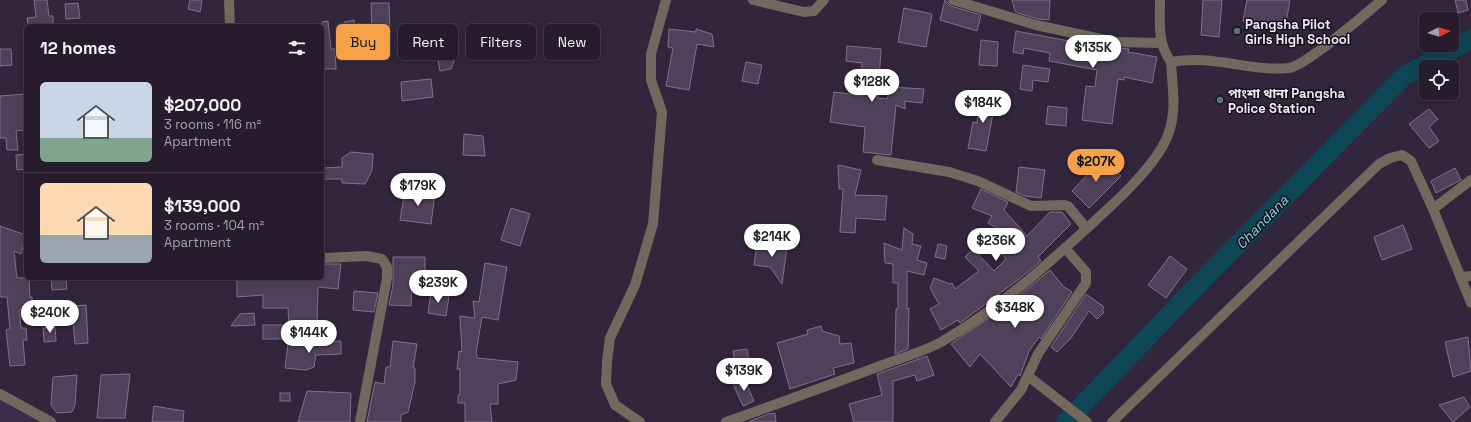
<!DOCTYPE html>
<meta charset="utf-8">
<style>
:root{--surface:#261c2e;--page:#2e2536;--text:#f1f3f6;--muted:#a4a1aa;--line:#423a4a;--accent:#f7a248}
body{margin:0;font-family:"Space Grotesk","Noto Sans Bengali",sans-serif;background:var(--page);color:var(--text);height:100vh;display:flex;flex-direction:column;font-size:15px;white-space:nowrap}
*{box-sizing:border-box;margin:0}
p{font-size:13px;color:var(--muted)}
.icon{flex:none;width:22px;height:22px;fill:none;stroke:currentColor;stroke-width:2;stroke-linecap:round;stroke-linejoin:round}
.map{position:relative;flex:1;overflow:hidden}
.sheet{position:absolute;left:24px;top:24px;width:300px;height:256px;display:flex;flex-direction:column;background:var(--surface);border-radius:6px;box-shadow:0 4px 16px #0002,0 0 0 1px var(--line)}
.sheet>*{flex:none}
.top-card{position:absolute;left:336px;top:24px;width:380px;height:36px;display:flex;gap:8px}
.needle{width:26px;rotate:85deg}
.tools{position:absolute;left:1419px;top:12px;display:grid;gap:8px}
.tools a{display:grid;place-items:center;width:40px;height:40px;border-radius:6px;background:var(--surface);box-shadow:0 4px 16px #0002,0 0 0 1px var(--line);font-size:20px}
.price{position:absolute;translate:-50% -34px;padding:0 9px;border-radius:14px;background:#fff;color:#222;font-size:13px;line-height:26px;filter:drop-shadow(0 1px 2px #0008)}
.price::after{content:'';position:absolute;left:50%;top:24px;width:12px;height:9px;margin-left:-6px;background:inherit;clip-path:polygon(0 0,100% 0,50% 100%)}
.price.current{background:var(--accent);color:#111}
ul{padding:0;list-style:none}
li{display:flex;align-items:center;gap:12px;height:100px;padding:0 16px}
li+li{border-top:1px solid var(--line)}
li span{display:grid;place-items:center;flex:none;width:112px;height:80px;border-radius:6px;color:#555}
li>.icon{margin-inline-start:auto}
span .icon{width:48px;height:48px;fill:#fffc;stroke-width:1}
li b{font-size:17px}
h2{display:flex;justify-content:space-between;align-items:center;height:48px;padding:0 16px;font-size:17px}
.chip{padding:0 14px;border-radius:6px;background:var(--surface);box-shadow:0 4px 16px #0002,0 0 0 1px var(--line);font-size:14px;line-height:36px}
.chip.current{background:var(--accent);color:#111}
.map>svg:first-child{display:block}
.built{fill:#3c2c49}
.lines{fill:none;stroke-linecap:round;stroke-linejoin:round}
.river{stroke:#0d4655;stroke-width:19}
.building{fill:#4e4159;stroke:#7f718b}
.minor{stroke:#72685e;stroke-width:10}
.service-dot{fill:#5c6f8a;stroke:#17121c;stroke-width:1.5}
.labels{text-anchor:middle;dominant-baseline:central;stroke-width:3;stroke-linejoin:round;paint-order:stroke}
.poi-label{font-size:13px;font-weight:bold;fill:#eee7f6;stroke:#17121c;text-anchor:start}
.water-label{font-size:14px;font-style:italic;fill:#81d7f0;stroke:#17121c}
</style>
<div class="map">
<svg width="1471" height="422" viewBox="0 0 1471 422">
<rect width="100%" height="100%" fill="#32263d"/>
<!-- built -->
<polygon class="built" points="0,399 12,407 41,422 0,422"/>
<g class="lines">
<!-- river -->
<polyline class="river" points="1066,422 1188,295 1404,76 1471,39"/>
</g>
<!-- building -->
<g class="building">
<polygon points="34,0 47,0 49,16 53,16 53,26 28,26 27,18 36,17"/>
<polygon points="190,0 202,0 200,12 188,9"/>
<polygon points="945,0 951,6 981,15 977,31 940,20"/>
<polygon points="1012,0 1050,0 1049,20 1038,19 1018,13 1015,11"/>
<polygon points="1203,0 1222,0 1219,37 1201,35"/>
<polygon points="1247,0 1290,0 1285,29 1243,21"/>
<polygon points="1455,0 1466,0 1468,10 1458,13"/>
<polygon points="78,3 80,18 66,19 65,4"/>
<polygon points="371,3 389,3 390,32 372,33"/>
<polygon points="904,8 932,14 926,47 898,42"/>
<polygon points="354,20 358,49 348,51 344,22"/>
<polygon points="328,21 331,49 335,49 336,69 322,69 322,22"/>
<polygon points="669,29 696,32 696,29 712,34 714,47 697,44 689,90 666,86 673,48 668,47"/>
<polygon points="1016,31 1074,42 1074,40 1114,48 1129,49 1128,52 1157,57 1152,83 1124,77 1124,80 1118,79 1112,124 1082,120 1086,86 1095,87 1097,70 1049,61 1050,53 1024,48 1023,54 1013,52"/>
<polygon points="453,34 457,41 458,51 451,69 440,71 434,38"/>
<polygon points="981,40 998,42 997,66 979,65"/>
<polygon points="847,46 881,49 878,98 887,99 890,87 924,89 922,103 905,101 905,109 896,105 891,155 863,152 865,127 830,122 834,92 864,96 865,77 861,77 862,63 846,61"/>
<polygon points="0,49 11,49 12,65 0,66"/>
<polygon points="746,62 762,65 758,84 742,81"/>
<polygon points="1023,65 1050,69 1048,82 1033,80 1032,91 1020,89"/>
<polygon points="431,79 433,97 402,101 401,82"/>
<polygon points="26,94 26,130 16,131 18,150 7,150 6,138 0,138 0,96"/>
<polygon points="980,95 996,97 986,151 968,148 973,122 977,123"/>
<polygon points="1048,106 1067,108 1066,126 1046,124"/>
<polygon points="1429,109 1438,119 1429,127 1439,141 1429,148 1409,124"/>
<polygon points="464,134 483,136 485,156 463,155"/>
<polygon points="351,152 373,154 372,170 365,184 342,183 342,179 322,179 322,168 342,167 342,158"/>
<polygon points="25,154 26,169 17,170 16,155"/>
<polygon points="1103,158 1121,176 1089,208 1072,191"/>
<polygon points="838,165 861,170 855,195 887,196 885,220 856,218 855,233 840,232 843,189 839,189"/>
<polygon points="1019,167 1045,170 1041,198 1025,196 1016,192"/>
<polygon points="1455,168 1461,180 1436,193 1431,181"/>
<polygon points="981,189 1008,202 1004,210 1027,236 1050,212 1062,212 1071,224 1038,257 1041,261 1019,279 960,323 958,320 941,330 930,309 939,304 930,288 934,278 950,284 952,283 955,289 979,271 965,257 973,249 994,271 1006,259 993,243 1004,232 988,223 992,216 972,208"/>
<polygon points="405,190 435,194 431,224 400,220"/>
<polygon points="511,208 530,214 520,246 501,240"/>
<polygon points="1403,225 1412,249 1382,260 1374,237"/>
<polygon points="0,226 26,235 21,254 14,251 17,278 29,278 30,297 32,297 33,309 19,310 21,328 26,328 27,340 23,340 25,365 10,366 6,330 10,329 7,297 0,297"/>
<polygon points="904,228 913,234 912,244 921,246 917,260 927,263 924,275 907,271 907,309 909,308 908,349 895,354 896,309 898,309 898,283 893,283 893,264 885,263 884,243 902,250"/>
<polygon points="757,243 787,247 782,284 770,267 754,265"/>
<polygon points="938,244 947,246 945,259 935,257"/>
<polygon points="1170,256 1187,269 1166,298 1148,285"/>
<polygon points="393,257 425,257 425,279 412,279 411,306 389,305 393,285"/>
<polygon points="485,263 507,267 498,320 482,317 476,353 477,354 477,358 518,362 516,380 498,384 498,404 490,404 492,422 465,422 465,403 458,403 458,395 460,395 460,369 457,369 459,351 462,352 460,316 475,318 473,301 479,302"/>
<polygon points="322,264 341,264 338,289 318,287 317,325 289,325 288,308 263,308 263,295 237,297 237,278 322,278"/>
<polygon points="1050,270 1063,286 1072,292 1041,339 1039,337 1029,351 1020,376 1018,374 1011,387 980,354 970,367 951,344 1008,305"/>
<polygon points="51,278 66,278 67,289 52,290"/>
<polygon points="354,291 378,293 374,312 353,310"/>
<polygon points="431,292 449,296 446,316 428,313"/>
<polygon points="1086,294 1104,307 1102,310 1104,312 1097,319 1089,311 1071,338 1057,352 1051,347"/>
<polygon points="86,305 88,343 75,344 73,322 58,323 57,307"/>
<polygon points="254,313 255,325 231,326 240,314"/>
<rect x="263" y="325" width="26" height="14"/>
<polygon points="821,326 822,331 839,336 840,344 851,343 854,363 833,368 835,374 790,389 777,343 808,334 807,330"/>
<polygon points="55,327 56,341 44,342 43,328"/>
<polygon points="1468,337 1471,371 1453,377 1445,342"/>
<polygon points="341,341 341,354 316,355 314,367 306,370 285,368 288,343 322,346 321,342"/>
<polygon points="393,341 417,344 413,368 415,368 415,382 408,412 401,415 401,422 367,422 375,382 384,384 386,367 390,367"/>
<polygon points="747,349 751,375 738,377 733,351"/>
<polygon points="927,356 934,375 917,381 915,375 893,381 893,422 854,422 849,404 882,395 877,374"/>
<polygon points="130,374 125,418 97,418 101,375"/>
<polygon points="77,375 75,405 72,412 57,413 51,405 53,377"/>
<polygon points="744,379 754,401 743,406 733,384"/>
<polygon points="307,391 351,393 350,422 298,422"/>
<rect x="280" y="393" width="10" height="8"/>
<polygon points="1464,397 1470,407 1453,422 1439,405"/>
<polygon points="154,406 184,411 183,422 152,422"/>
<polygon points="775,413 776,422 748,422 768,414"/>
</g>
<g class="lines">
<!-- minor -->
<g class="minor">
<polyline points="229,0 230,26"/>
<polyline points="753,0 804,12 814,11 824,0"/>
<polyline points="953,0 1036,25 1115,42 1160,43"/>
<path d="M1160,0C1160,22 1157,43 1171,62"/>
<polyline points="877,160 949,172 978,181 1031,206 1064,205 1068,206 1086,228"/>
<polyline points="1433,209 1471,180"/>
<polyline points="322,258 367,256 382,259 387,267 387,278 360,422"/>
<polyline points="1461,277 1471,276"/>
<polyline points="1028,376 1087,422"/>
<polyline points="0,394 51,422"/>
<polyline points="640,422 615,405 606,384 607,361 610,338 635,285 653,224 662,112 651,80 651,54 666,0"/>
<path d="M726,422C778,404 829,385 880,366C900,358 924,352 943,341C1000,308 1049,263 1097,219C1120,198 1160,161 1169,132C1177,109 1172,85 1171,62C1211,54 1251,72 1289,68C1307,65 1365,14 1382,0"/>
<polyline points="995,422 1021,390 1038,354 1086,283 1086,272 1065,248"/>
<polyline points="1112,422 1379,164 1390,158 1402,155 1411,161 1433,209 1471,303"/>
</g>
</g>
<!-- markers -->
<g class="service-dot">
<circle cx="1237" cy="31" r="4"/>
<circle cx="1220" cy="100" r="4"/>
</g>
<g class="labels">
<!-- poi labels -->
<g class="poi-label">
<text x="1245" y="24">Pangsha Pilot<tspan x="1245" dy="15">Girls High School</tspan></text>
<text x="1228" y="93">পাংশা থানা Pangsha<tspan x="1228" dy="15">Police Station</tspan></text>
</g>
<!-- water labels -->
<g class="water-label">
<text transform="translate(1262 222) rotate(-46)">Chandana</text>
</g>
</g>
</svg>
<div class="tools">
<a><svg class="needle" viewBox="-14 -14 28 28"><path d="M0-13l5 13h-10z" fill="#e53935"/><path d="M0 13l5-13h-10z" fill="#a4a1aa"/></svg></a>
<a><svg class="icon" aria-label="locate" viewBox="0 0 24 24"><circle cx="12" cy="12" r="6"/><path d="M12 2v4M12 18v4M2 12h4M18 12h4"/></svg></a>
</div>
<b class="price" style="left:1093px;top:69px">$135K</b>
<b class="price" style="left:872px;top:103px">$128K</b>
<b class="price" style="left:983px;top:124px">$184K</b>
<b class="price current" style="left:1096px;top:183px">$207K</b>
<b class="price" style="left:418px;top:207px">$179K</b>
<b class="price" style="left:772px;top:258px">$214K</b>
<b class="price" style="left:996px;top:262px">$236K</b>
<b class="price" style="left:438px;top:304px">$239K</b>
<b class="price" style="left:1015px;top:329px">$348K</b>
<b class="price" style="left:50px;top:334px">$240K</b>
<b class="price" style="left:309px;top:354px">$144K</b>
<b class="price" style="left:744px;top:392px">$139K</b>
<div class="top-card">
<a class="chip current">Buy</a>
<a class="chip">Rent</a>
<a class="chip">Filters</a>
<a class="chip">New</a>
</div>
<section class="sheet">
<h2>12 homes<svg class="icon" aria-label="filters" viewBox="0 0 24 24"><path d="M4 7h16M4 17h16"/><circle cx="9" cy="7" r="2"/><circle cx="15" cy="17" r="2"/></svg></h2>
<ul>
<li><span style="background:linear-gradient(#c9d6e8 70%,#7fa58c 0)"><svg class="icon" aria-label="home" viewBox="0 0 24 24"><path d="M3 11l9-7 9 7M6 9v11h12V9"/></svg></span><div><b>$207,000</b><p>3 rooms · 116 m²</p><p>Apartment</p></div></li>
<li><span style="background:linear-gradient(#ffd9b3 65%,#9aa5b1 0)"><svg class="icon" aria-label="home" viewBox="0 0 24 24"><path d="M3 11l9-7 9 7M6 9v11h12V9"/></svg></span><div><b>$139,000</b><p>3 rooms · 104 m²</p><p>Apartment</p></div></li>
</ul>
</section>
</div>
